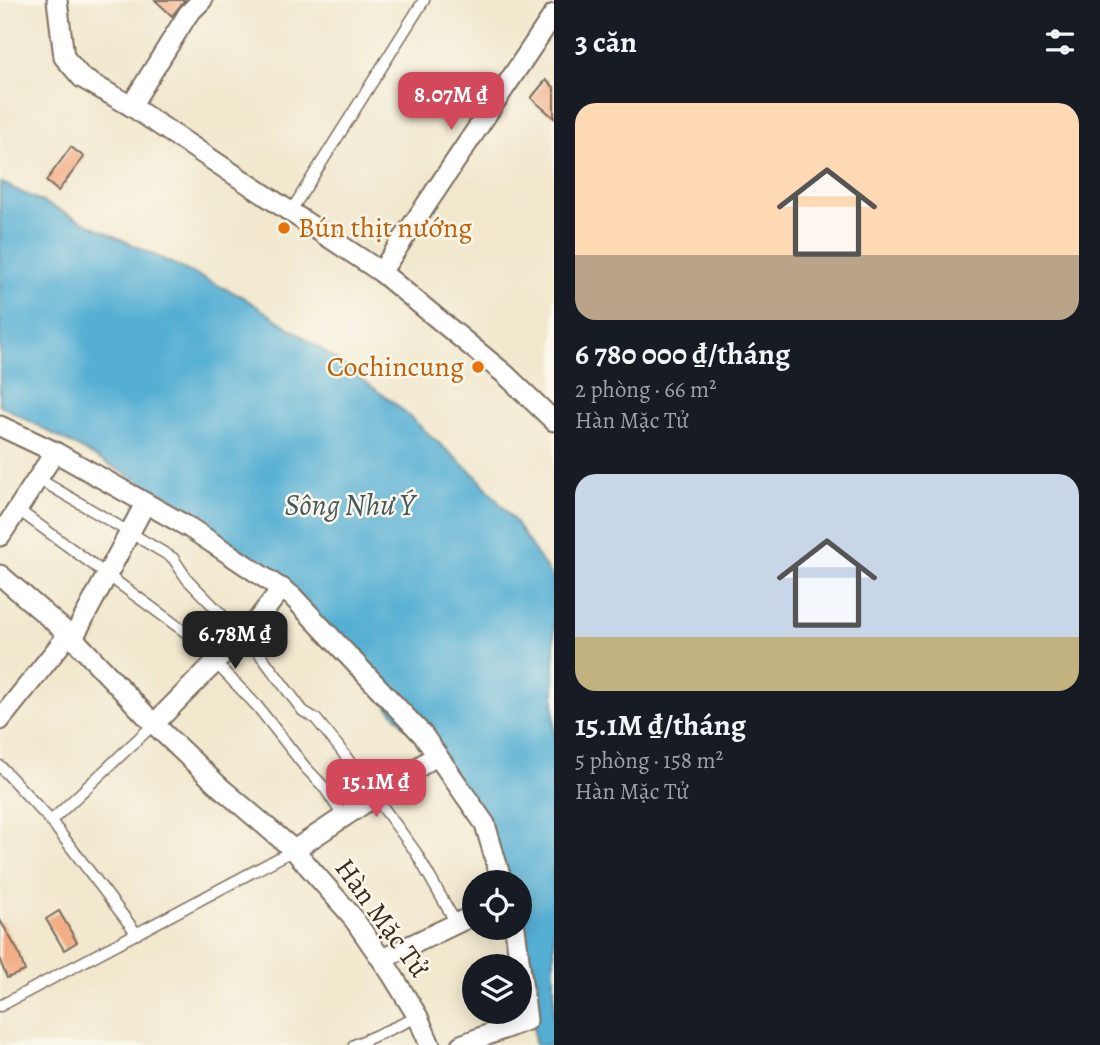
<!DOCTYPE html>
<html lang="vi">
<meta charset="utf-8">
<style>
:root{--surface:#171b24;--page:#20242c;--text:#f1f3f6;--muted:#9ea1a6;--accent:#d1495b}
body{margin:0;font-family:Alegreya,serif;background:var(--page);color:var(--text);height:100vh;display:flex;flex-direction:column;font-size:26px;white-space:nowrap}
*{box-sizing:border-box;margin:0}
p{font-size:23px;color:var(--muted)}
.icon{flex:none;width:38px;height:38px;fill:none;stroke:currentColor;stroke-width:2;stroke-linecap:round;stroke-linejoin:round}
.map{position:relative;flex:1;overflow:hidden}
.panel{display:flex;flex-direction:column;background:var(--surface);width:546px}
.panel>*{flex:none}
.buttons{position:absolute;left:462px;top:870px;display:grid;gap:14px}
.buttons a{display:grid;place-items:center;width:70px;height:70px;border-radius:50%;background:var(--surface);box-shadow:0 4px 18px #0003;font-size:35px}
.price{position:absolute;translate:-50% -60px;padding:0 16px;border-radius:14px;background:var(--accent);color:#fff;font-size:23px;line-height:46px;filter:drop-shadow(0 2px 4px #0008)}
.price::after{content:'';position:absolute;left:50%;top:42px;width:21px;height:16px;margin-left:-10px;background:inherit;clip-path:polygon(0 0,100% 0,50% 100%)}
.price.current{background:#222;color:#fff}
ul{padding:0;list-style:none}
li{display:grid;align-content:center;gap:14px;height:371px;padding:0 21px}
li span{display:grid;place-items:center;height:217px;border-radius:21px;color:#555}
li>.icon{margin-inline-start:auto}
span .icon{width:126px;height:126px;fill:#fffc;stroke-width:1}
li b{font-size:30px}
h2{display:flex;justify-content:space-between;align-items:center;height:84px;padding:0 21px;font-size:30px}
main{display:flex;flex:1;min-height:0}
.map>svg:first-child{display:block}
.water{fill:#55afd3;stroke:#486c78;stroke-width:2}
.building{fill:#f2ad85}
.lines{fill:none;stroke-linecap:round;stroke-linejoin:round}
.service-casing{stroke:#7b6c5c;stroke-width:13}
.minor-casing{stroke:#7b6c5c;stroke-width:23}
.service{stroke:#fff;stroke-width:10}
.minor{stroke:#fff;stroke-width:19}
.food-dot{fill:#e8710a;stroke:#fbf7ec;stroke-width:2.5}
.labels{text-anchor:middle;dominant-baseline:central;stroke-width:5;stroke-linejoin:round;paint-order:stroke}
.food-label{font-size:28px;fill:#c56008;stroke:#fbf7ec;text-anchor:start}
.street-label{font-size:28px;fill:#3b2a1e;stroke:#fbf7ec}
.water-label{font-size:30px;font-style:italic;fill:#44595d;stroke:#fbf7ec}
</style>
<main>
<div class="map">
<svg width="554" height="1045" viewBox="0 0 554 1045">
<rect width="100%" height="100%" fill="#fbf7ec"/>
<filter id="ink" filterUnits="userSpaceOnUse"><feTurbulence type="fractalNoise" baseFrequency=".0143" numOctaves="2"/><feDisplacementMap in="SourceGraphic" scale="14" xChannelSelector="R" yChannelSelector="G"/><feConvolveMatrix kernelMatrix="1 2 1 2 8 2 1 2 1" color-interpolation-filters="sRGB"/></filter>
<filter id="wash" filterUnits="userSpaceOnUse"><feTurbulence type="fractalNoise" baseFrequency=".00686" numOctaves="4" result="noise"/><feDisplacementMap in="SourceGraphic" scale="28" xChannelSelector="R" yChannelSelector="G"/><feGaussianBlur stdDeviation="1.57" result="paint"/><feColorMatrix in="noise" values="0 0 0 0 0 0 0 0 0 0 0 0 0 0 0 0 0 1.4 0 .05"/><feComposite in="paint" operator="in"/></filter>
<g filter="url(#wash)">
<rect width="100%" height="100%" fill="#f1e8ce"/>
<!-- water -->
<polygon class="water" points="0,182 243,297 324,351 394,403 478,478 513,519 554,580 554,1045 535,1045 530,986 520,928 520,882 505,882 473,804 286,590 230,541 176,501 0,405"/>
<g id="blocks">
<!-- building -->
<g class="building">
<polygon points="155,0 185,0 172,16"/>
<polygon points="546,80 554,87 554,118 531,98"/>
<polygon points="71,147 84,157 58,191 46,181"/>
<polygon points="59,911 77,942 64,950 46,919"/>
<polygon points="0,920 18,951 25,971 7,978 0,961"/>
</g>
</g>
</g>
<g filter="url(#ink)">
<use href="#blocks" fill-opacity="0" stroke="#7b6c5c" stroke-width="2"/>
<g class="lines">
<!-- service casing -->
<g class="service-casing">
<g id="service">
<polyline points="291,211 424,0"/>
<polyline points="37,478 173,558 187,579 259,653 303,711 316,719 338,746 415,851 456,923"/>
<polyline points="17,509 188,634 257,706 305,767 324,787 343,816"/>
<polyline points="0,766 51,821 137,934"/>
<polyline points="51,821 154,724"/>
<polyline points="0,1006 294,850"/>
<polyline points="354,1045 418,1017"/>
</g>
</g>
<!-- minor casing -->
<g class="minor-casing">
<g id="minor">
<polyline points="57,0 64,57 82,78 131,106 381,272 506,375 554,421"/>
<polyline points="131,106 188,14 202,0"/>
<polyline points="381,272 554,14"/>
<polyline points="0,426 55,452 190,528 292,596 423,735 485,824 502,882"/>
<polyline points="0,536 55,452"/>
<polyline points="0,575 73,638 154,724 221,788 294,850 351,915 391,973 418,1017 430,1045"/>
<polyline points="73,638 145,504"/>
<polyline points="0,720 69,634"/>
<polyline points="154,724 258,619 282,588"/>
<polyline points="294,850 437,755"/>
<polyline points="382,959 474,915"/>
<polyline points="461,1045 527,1020 515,928"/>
</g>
</g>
<!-- service -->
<use href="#service" class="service"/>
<!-- minor -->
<use href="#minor" class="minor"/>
</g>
</g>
<!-- markers -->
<g class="food-dot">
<circle cx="284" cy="228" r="7"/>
<circle cx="478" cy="367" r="7"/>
</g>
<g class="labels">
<!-- food labels -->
<g class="food-label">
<text x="298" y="228">Bún thịt nướng</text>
<text x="464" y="367" text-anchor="end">Cochincung</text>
</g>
<!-- street labels -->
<g class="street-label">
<text transform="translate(382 918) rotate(54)">Hàn Mặc Tử</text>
</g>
<!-- water labels -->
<g class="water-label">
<text x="350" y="505">Sông Như Ý</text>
</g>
</g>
</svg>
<div class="buttons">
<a><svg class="icon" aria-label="locate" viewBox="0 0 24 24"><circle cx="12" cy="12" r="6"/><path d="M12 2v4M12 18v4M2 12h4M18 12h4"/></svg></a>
<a><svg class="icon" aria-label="layers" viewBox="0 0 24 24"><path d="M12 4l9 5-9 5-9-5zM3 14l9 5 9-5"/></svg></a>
</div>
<b class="price" style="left:451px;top:132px">8.07M ₫</b>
<b class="price current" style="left:235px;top:671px">6.78M ₫</b>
<b class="price" style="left:376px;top:819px">15.1M ₫</b>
</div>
<section class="panel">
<h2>3 căn<svg class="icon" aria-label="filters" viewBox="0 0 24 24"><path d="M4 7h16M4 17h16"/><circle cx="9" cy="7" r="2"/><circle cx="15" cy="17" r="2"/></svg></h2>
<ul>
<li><span style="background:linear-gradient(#ffd9b3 70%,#b9a48a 0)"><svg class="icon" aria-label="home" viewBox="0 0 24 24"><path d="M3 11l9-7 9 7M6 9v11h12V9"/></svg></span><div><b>6 780 000 ₫/tháng</b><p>2 phòng · 66 m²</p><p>Hàn Mặc Tử</p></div></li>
<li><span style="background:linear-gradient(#c9d6e8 75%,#c2b280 0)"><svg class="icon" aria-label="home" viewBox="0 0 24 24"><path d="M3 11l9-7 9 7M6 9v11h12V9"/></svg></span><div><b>15.1M ₫/tháng</b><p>5 phòng · 158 m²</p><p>Hàn Mặc Tử</p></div></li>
</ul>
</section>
</main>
